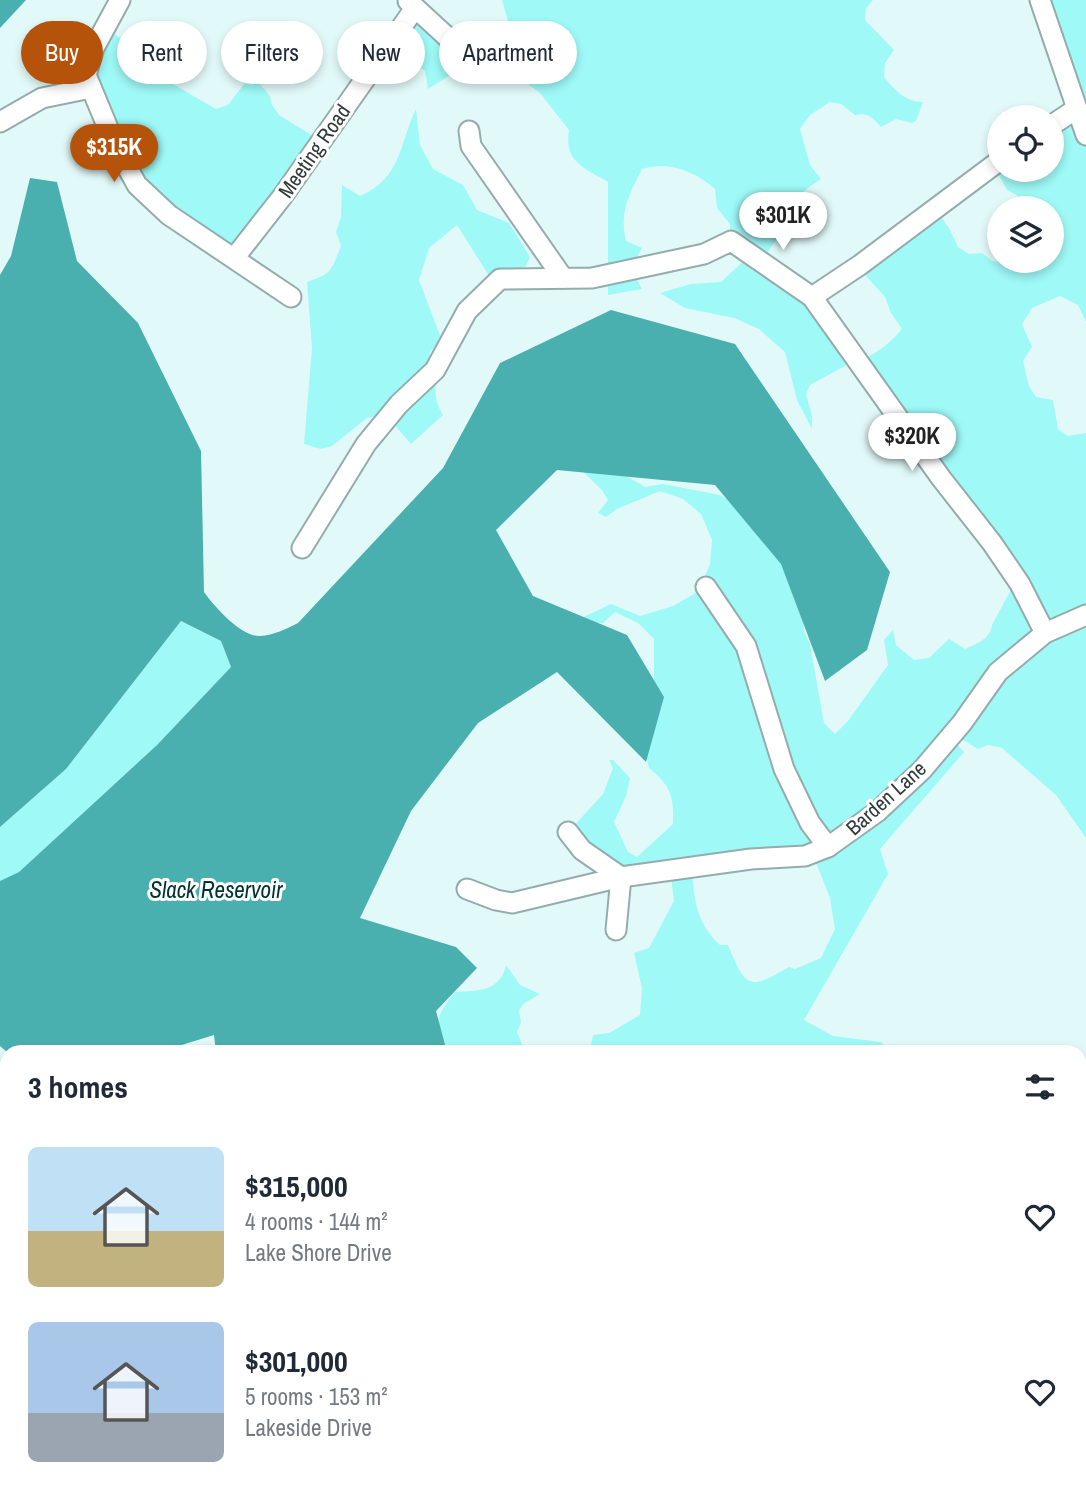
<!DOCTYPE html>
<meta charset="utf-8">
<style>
:root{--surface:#fff;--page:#f6f6f7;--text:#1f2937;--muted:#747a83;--accent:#b45309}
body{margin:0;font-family:"Archivo Narrow",sans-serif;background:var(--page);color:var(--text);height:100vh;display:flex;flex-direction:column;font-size:26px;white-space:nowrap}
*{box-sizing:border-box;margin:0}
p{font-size:23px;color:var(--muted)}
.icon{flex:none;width:38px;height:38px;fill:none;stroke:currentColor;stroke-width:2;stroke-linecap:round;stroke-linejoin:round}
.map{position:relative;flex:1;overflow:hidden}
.drawer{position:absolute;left:0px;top:1045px;width:1087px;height:450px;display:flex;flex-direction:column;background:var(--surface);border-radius:21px 21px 0 0;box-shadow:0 4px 10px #0003}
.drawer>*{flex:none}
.hud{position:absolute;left:21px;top:21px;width:700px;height:63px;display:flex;gap:14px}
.fabs{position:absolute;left:987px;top:105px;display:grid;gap:14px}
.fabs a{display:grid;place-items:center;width:77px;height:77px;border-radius:50%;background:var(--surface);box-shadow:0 4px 10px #0003;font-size:35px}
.price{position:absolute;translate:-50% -60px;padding:0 16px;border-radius:24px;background:#fff;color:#222;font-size:23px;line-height:46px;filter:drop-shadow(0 2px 4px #0008)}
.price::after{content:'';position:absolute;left:50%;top:42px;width:21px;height:16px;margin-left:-10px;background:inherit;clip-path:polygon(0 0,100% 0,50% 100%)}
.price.active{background:var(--accent);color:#fff}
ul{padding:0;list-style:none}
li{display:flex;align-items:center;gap:21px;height:175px;padding:0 28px}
li span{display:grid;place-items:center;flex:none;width:196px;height:140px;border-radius:10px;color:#555}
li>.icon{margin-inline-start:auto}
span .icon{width:84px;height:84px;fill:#fffc;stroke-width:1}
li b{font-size:30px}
h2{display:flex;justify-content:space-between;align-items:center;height:84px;padding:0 28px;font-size:30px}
.pill{padding:0 24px;border-radius:32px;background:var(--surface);box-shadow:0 4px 10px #0003;font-size:24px;line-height:63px}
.pill.active{background:var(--accent);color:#fff}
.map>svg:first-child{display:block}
.green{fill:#9ef9f7;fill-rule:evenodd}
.water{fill:#4ab0af}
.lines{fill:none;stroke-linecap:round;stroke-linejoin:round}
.minor-casing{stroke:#95acac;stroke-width:23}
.minor{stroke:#fff;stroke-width:19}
.labels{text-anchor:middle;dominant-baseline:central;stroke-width:6;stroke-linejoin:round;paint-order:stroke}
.street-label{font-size:21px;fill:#313b3b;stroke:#fff}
.water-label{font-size:23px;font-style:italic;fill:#033;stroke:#fff}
</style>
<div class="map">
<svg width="1086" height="1493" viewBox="0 0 1086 1493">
<rect width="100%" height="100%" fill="#e1faf9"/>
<!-- green -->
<g class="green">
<path d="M502,0H873L866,8L865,20L894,50L885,63L884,77C894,89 905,102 923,102L916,121L912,123L896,119L881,127C873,118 868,112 855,115L841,104L830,102L810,115L800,129L810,165L821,179C806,190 796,192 799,213L781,226L778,237L761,262L810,298L855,363C875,354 888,346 902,329L891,313L885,297L858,267L936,210L949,228L958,247L969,254L982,253L992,261L1002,262L1052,261V208H1029L1018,196L1007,190L994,166L999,170H1052V126L1072,113L1038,0H1086V322L1078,305L1060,296L1032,308L1022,324L1032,347L1023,361L1029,386L1036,397L1053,400L1058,429L1068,436L1086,433V838L1056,795L1002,748L988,745L978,749L955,735L951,738L964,752L880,849L888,874L804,1020L833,1036L881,1042L891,1052H584L590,1050L593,1035L609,1033L640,1015L642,988L634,953L649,948L674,901L670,870L621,868L584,847L572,828L603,794L613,768L609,760H613L630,778L626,796L614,822L628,852L637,857L673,824C674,796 671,786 649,768L646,755L654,708V639L638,623L615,612L603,623L573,622L611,604L640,616L673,606L699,591L710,564L712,540L701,514L683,499L660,491L617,509L606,517L598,513L608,500L602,490L576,465L596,458L645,487L663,484L720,495L758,518L785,539L803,610L804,631L810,644L824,723L835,734L848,721L888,665L884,640L893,630L896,645L914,660L929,658L949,639L965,649C978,643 990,639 992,625L1015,582L852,362L810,385L806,394L812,416V429L797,400L785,352L759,329L734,318L685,308L660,293L691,284L721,282L748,257L731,244L730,224L717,208L715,189C696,172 668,160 642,169C629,195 619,212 626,241L642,248C633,264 632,272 642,289L608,295V182C583,167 564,162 569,130L540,93L513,73L483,64L482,59L500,38L508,21ZM813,855L830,898L835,929L821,958L795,969L789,967C748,991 746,988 728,945H720C695,922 693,895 692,863Z"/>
<polygon points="413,11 471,62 428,89 425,71 388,47"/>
<polygon points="106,29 161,64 171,83 216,109 228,105 245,83 259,83 270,96 272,105 279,115 318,139 235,257 135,183 87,73"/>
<path d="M416,109L420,145L433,169L463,185L477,210L509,223L530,257L525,267L488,274L457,225L429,248L419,280L441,338L429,354L443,360C435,380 431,396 443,415L411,444L386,415L367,418L332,446L321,449L304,444L312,348L307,282C333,273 330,272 341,246L336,232L341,217L342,185L360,196C402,178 399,144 416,109Z"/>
<polygon points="181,621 221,641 231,667 157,745 19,872 0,881 0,827 66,769"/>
<path d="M506,965L520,985L540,994L523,1004L519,1011L521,1022L517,1032L525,1052H445C433,1023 436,1016 455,992C478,991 501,991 506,965Z"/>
<polygon points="1080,1380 1086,1393 1086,1493 1071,1493 1070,1488 1080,1488"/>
<polygon points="0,1414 7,1417 7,1488 57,1488 56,1493 0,1493"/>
<polygon points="186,1488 514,1488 504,1493 249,1493 238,1490 232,1493 187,1493"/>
<polygon points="774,1488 846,1488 846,1493 775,1493"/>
</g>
<!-- water -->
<g class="water">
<polygon points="0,0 26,0 0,28"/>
<path d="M30,178L57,182L77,261L138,323L201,451L204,592C214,606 241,637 260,636C274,635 286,629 298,623L443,468L500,363L611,310L735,344L890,572L867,650L825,681L781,564L715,485L557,470L496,530L533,596L627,635L664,697L646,762L557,672L478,723L411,811L360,918L456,947L477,968L436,1011L447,1052H216L214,1035L159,1052H7L0,1046V881L19,872L157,745L231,667L221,641L181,621L66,769L0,827V275L11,256Z"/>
</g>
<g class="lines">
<!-- minor casing -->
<g class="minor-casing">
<g id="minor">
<polyline points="120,0 94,48 86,75 115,145 137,185 169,215 291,297"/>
<polyline points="1040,0 1086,135"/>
<polyline points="408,1 471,59"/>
<polyline points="0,122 42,98 91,88"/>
<polyline points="1052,125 1076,109"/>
<polyline points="469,131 471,146 563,278"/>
<polyline points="235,257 282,197 415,8"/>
<polyline points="812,297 860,265 999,161"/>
<polyline points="302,548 366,444 399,404 435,370 467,311 500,279 592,278 704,254 731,241 812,297 941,478 992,543 1020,584 1045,633"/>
<polyline points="706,587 746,646 784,769 810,823 828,847"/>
<polyline points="568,832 582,850 621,877 751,859 805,856 828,847 877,812 922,770 962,723 998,672 1045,633 1086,615"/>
<polyline points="467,889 496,900 512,903 621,877 616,930"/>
<polyline points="0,1197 7,1196"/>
<polyline points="0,1472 7,1478"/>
<polyline points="17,1488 22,1493"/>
<polyline points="980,1488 982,1493"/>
<polyline points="56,1493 58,1488"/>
<polyline points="646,1493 652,1488"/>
</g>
</g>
<!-- minor -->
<use href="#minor" class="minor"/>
</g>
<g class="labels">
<!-- street labels -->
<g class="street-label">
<text transform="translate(314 151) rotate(-55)">Meeting Road</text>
<text transform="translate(886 798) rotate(-42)">Barden Lane</text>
</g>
<!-- water labels -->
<g class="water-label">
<text x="216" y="889">Slack Reservoir</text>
</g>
</g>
</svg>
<div class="fabs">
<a><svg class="icon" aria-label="locate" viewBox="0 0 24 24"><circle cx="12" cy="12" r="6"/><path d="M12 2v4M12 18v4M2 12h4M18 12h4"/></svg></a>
<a><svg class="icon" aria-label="layers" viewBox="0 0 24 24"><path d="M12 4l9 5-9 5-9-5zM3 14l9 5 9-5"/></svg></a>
</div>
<b class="price active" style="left:114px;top:184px">$315K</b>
<b class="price" style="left:783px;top:252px">$301K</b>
<b class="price" style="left:912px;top:473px">$320K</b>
<div class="hud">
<a class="pill active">Buy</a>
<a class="pill">Rent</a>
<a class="pill">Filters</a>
<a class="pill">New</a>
<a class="pill">Apartment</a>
</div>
<section class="drawer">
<h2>3 homes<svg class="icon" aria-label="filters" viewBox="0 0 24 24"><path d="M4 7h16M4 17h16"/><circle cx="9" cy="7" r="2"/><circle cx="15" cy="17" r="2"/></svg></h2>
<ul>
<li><span style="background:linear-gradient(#bfe0f5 60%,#c2b280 0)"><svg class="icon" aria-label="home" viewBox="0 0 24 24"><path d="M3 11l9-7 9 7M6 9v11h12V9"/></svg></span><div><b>$315,000</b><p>4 rooms · 144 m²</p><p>Lake Shore Drive</p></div><svg class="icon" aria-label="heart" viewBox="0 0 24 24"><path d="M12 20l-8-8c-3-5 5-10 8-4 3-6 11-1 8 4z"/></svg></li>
<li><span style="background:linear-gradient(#a9c7e8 65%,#9aa5b1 0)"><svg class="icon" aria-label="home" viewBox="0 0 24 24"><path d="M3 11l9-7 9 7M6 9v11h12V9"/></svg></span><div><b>$301,000</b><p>5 rooms · 153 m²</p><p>Lakeside Drive</p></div><svg class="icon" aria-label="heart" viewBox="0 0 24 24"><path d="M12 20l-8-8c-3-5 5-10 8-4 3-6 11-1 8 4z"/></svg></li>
</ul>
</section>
</div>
